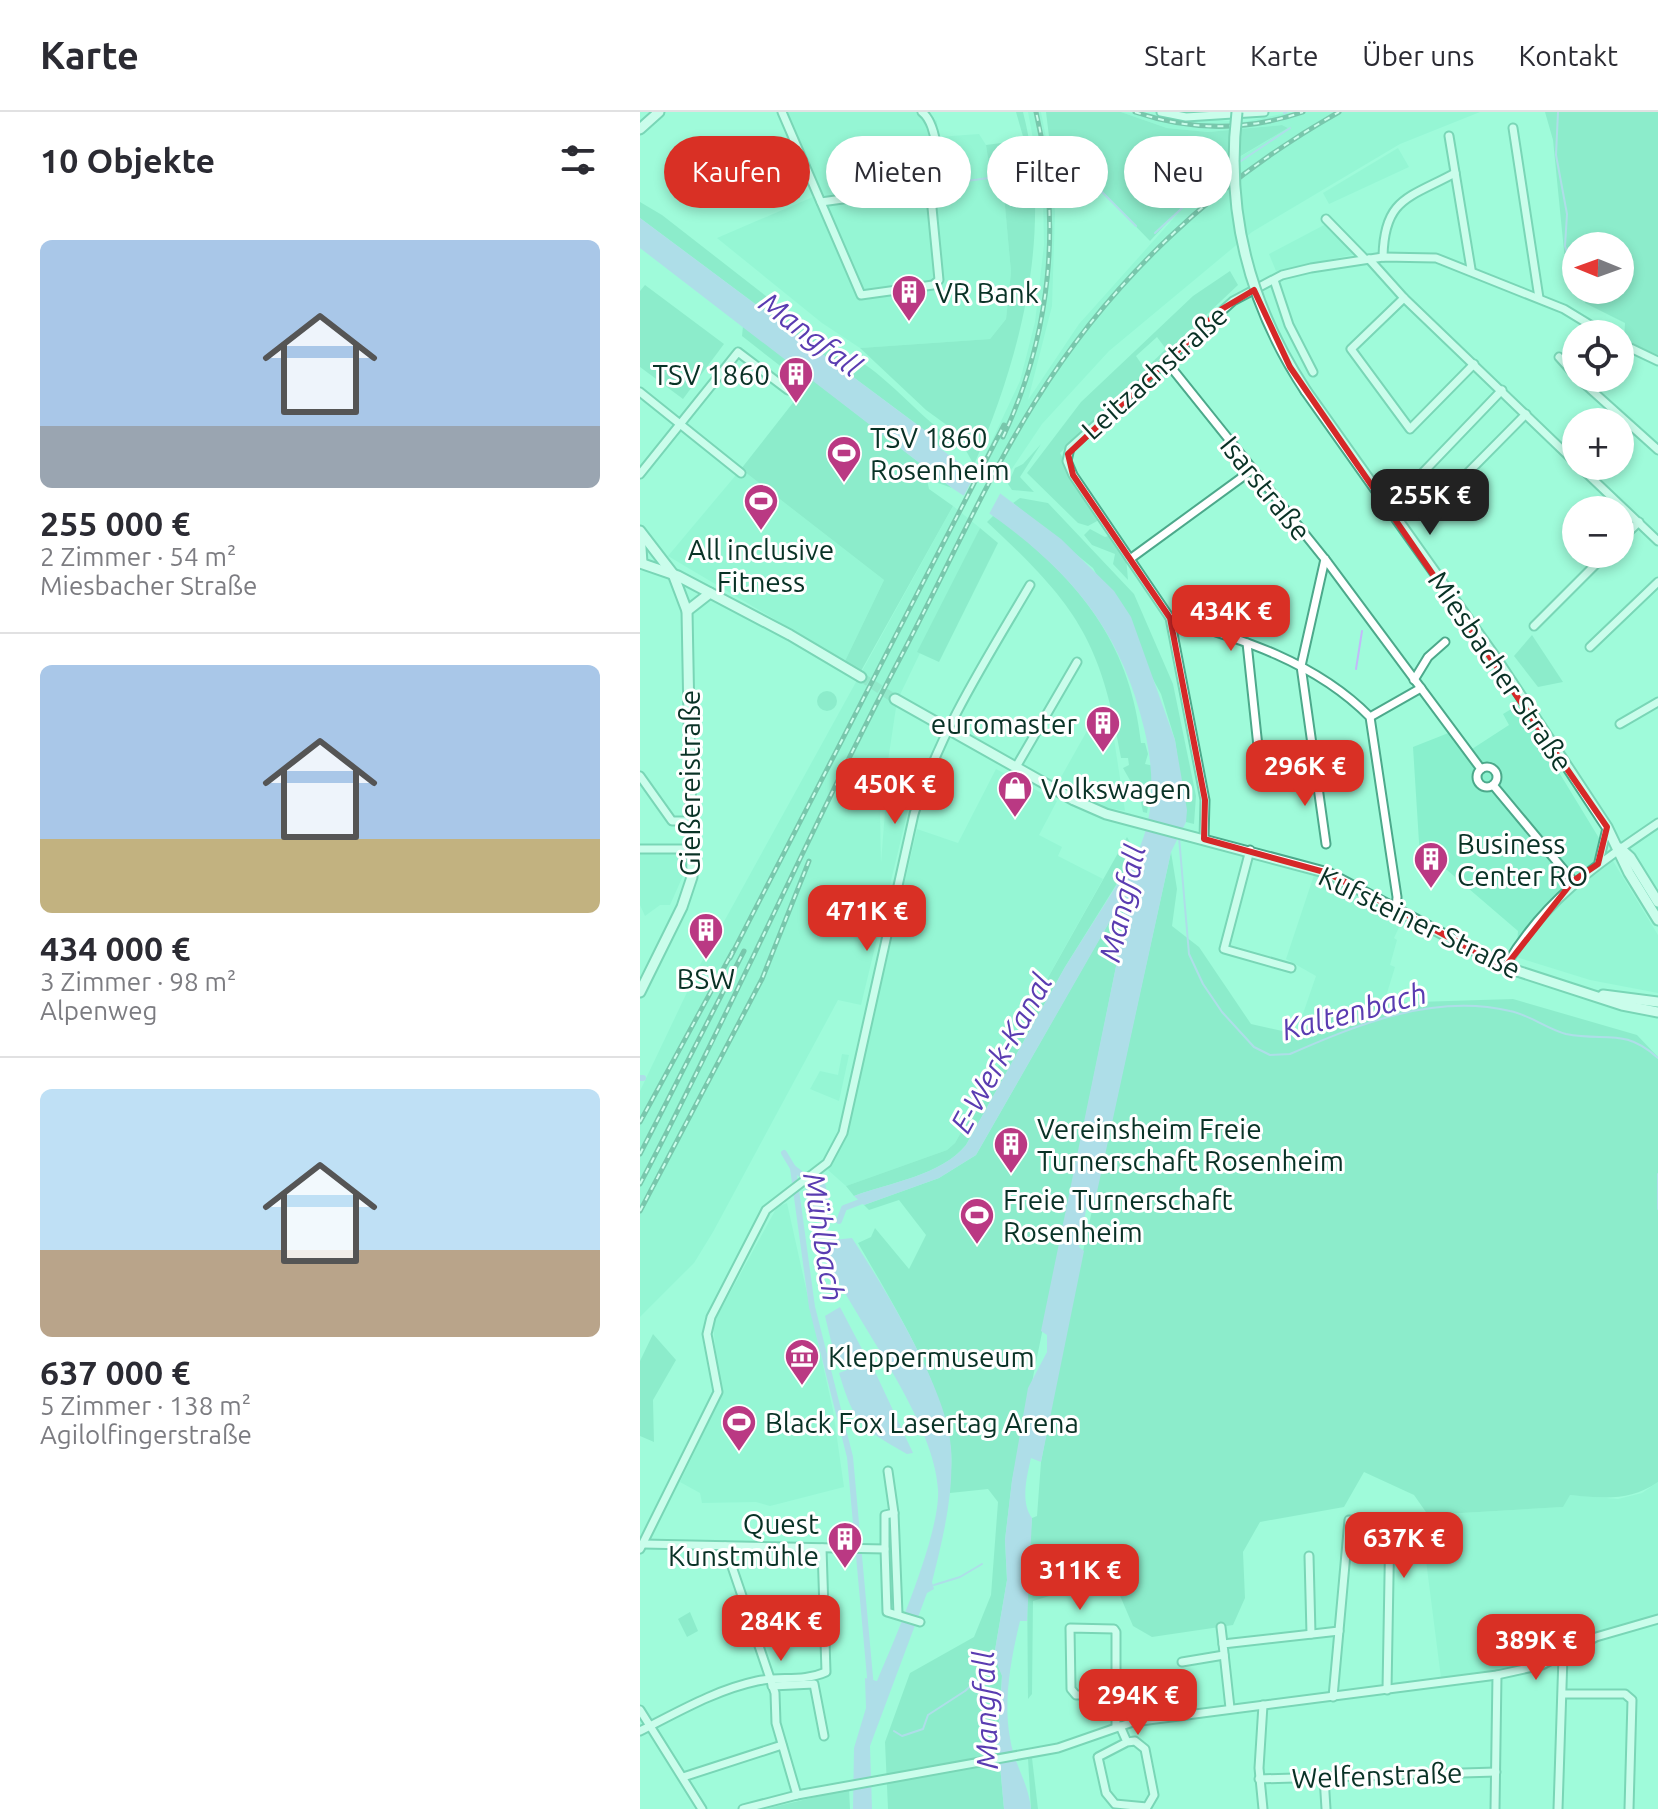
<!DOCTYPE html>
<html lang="de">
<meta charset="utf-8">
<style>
:root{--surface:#fff;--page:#f2f2f3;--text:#2b2b33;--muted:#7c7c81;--line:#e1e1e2;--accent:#d93025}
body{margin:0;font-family:Ubuntu,sans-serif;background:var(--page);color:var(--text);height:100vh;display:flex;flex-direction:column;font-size:30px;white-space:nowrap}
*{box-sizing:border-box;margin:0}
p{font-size:26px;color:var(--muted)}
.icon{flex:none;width:44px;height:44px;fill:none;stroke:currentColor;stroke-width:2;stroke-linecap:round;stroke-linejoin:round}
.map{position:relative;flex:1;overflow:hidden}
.sheet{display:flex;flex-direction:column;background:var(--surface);width:640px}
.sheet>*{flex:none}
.hud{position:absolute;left:24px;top:24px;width:760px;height:72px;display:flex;gap:16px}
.needle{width:52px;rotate:271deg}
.buttons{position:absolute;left:922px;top:120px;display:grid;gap:16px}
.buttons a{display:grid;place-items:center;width:72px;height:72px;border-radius:50%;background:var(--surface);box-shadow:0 4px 12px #0003;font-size:40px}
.price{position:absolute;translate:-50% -68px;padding:0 18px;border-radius:16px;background:var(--accent);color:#fff;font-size:26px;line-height:52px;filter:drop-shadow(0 2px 4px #0008)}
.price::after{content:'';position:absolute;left:50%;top:48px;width:24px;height:18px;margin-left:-12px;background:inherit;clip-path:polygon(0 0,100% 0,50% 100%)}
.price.selected{background:#222;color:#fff}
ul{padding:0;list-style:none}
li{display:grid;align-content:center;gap:16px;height:424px;padding:0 40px}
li+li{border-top:2px solid var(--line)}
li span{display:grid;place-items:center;height:248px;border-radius:12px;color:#555}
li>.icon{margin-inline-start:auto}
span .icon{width:144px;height:144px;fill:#fffc;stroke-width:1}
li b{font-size:34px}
h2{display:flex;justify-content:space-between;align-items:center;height:96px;padding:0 40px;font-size:34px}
.tag{padding:0 28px;border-radius:36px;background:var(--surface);box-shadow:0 4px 12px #0003;font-size:28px;line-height:72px}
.tag.selected{background:var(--accent);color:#fff}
header{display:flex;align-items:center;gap:48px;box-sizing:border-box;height:112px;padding:0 40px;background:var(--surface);border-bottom:2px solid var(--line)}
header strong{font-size:38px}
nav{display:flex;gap:44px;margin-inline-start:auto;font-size:28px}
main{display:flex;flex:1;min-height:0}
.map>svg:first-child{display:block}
.built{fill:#89f0cd}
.green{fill:#77dab8;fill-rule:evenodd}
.water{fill:#c1baf9}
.pier{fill:#9ffbda}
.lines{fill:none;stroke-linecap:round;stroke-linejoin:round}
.stream{stroke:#c1baf9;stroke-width:2}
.canal{stroke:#c1baf9;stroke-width:6}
.major-tunnel{stroke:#81d3b6;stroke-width:9;stroke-dasharray:9 4.5;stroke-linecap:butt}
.minor-casing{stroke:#4ca98b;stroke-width:11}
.major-casing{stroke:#4ca98b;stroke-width:13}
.minor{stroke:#fff;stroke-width:7}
.major{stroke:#fff;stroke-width:9}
.rail-casing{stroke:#498873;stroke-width:5}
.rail{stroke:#fff;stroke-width:2;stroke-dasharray:6;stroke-linecap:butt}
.major-bridge-casing{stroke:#4ca98b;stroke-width:13;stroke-linecap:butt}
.major-bridge{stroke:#fff;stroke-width:9}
.marked{fill:none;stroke:#d62828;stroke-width:6;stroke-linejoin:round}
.labels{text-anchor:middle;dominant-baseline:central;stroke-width:6;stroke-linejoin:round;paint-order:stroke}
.poi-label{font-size:28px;fill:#093226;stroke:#fff;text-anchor:start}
.street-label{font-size:28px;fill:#093226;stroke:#fff}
.water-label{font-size:30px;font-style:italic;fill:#5a3cb1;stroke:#fff}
</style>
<header>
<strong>Karte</strong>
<nav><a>Start</a><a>Karte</a><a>Über uns</a><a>Kontakt</a></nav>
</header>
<main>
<section class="sheet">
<h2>10 Objekte<svg class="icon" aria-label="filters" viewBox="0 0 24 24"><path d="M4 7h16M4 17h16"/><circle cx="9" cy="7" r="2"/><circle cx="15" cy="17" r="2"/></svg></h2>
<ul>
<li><span style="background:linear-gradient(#a9c7e8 75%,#9aa5b1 0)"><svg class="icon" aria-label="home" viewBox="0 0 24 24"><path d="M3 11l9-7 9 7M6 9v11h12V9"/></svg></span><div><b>255 000 €</b><p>2 Zimmer · 54 m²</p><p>Miesbacher Straße</p></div></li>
<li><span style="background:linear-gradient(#a9c7e8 70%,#c2b280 0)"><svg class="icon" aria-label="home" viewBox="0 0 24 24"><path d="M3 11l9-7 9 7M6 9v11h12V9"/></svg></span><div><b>434 000 €</b><p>3 Zimmer · 98 m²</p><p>Alpenweg</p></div></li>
<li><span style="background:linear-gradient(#bfe0f5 65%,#b9a48a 0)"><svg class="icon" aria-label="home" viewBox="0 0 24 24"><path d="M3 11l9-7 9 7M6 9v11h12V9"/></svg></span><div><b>637 000 €</b><p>5 Zimmer · 138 m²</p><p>Agilolfingerstraße</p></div></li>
</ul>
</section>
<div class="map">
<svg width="1018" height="1697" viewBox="0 0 1018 1697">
<rect width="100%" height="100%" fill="#9ffbda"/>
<!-- built -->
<g class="built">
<polygon points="146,0 282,0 297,9 298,25 339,22 346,33 351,67 363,71 371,160 366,207 350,227 220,236 182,211 77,126 175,84"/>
<polygon points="388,0 401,0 413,62 415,102 412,194 388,288 439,212 575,60 648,16 642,13 568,20 527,16 481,0 603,10 651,0 840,0 760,32 612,120 469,239 402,312 363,370 340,354 380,269 395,210 404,133 403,80"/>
<polygon points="758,36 769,55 689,92 683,81"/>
<polygon points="686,112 716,142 636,159 629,142"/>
<polygon points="101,357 244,468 205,549 28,444"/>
<polygon points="313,394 340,416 257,589 240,702 241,751 246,686 270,690 221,893 198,888 73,1120 54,1151 0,1205 0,979 60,853"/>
<polygon points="878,593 1018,823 1018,881 950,868 876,845 878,819 807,758 780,746 773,635 816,618 832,637 869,613 863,602"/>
<polygon points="461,594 474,627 485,699 452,693 416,674"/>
<polygon points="356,657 417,689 399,723 422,735 418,744 463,767 315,1031 307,1038 206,1074 188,1058 209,1011 277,717 318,731"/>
<polygon points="46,740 46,757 30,793 20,793 5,804 0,793 0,742"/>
<polygon points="675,760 763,807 754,826 757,828 750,853 755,855 744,891 696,903 656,922 676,864 646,847"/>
<polygon points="202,942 209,943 199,989 170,977 180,959 198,963"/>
<polygon points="147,1091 193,1298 204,1375 130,1394 116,1390 62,1391 60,1381 40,1370 80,1287 73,1212 137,1095"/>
<polygon points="1018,1370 1018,1503 979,1513 889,1552 801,1566 783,1425 788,1403 922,1395 929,1383 978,1387 1002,1381"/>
</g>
<!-- green -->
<g class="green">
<path d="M376,0H383C414,120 381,242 334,353L315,319L286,298L220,236L350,227L366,207L371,160L363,72L351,67L346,33L384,28Z"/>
<polygon points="406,0 481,0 527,16 568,20 642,13 648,16 574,60 510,129 439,56 413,57"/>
<polygon points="905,0 1018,0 1018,243 984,228 985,211 945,191 941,178 980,178 980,134 936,134 936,171 925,149 913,28"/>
<path d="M0,90L22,103L194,237C235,250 265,290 298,316L305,324L301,337L287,320L0,106Z"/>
<path d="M590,159L598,173L420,341L459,408L448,414L438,411L387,361L441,290L553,184ZM517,225L526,237L505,257L496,244Z"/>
<polygon points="5,173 84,232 43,287 0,255 0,179"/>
<polygon points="103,214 312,376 287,367 289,377 313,394 221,559 205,549 244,468 101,357 166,274 102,224"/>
<polygon points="401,332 380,365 394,380 372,378 368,372 375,356 383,352"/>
<polygon points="380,386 408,391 494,482 533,572 556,684 554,712 546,710 535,628 521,582 453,456 373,391"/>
<path d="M354,403C435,464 490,527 501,631H505L508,642L505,652L514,654L507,701L503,700L500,686L483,656L489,653L488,646H481C461,526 434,491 347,410Z"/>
<polygon points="340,416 358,431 299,550 277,540"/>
<polygon points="450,417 465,425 471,423 486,444 488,468 473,452 475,442 452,433 444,423"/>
<polygon points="892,523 923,570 898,575 874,544"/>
<circle cx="187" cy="589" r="10"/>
<path d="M487,725L496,741L425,855L326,1033C302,1063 249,1071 214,1084L206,1074L307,1038L315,1031Z"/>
<path d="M531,740L537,777L532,814L559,835L611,912L656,922L696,903L744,891L873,887L997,923L1018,945V1370C989,1390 963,1386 930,1383L923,1395L788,1403L774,1383L724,1360L704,1395L620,1410L603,1440L605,1486L593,1513L512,1525L493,1514L472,1465L393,1489L392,1582L388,1587L387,1467L392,1406L397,1404L401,1350L427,1212Z"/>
<path d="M485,782L481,830L372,1369L365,1428L367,1468L354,1544L362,1563L358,1631L364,1697H248L245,1630L270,1561L334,1525L351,1483L358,1390L348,1377L310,1381C310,1365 313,1347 310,1332C301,1268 250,1187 218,1131L231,1125L235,1116L269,1157L286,1123L259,1088L229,1098L224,1093L299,1066L336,1043Z"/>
<polygon points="13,1222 36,1248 13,1288 14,1330 0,1324 0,1249"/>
<polygon points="50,1500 58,1519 47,1525 38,1507"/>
<polygon points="392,1646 398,1697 391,1697 388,1647"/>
<polygon points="209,1677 210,1697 125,1697"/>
</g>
<!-- water -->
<g class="water">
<path d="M0,106L287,320L301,337L421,427L474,479L491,505L535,628L547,698L546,710L531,740L455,1089L449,1082L439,1135L444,1139L401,1350L391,1346C387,1364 380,1390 392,1406L387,1509H380C371,1546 363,1589 370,1626C374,1653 388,1669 391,1697H364L358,1631L362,1564L354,1544L367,1468L365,1428L372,1368L388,1276L407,1240V1223L401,1219L481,830L485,783L336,1043L299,1066L224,1093L214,1084C249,1071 302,1063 326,1033L425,855L497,741C516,703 514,657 504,616C476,498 410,440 312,376L0,136Z"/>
<polygon points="174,1071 185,1071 190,1095 182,1097 183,1103 175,1104 166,1077"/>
<path d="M212,1126C244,1175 308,1279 311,1336C314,1382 303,1426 292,1470L294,1477L287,1481L230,1634L232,1697H213L214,1636L226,1596L225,1566L237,1569C255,1527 301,1420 298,1377C294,1307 216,1210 186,1145L183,1129Z"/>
<polygon points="200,1195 225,1243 197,1254 185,1204"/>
<path d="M230,1249L273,1341L267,1342C221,1315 215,1314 199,1261Z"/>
</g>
<!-- pier -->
<polygon class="pier" points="337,359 362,378 348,404 322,387"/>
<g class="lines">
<!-- stream -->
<g class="stream">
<polyline points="918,0 916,43 927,102 925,134 936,168"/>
<polyline points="644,1 647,0"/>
<polyline points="598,51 650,16"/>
<polyline points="418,55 439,57 496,114"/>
<polyline points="319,70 393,60"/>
<polyline points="515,121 567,73 592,55"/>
<polyline points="942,178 943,182"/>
<polyline points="716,557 722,519"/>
<path d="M539,725L549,842L563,872L582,900L614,935L630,943L650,942C719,912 794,881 870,899C890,903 907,917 926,922C965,930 984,915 1018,946"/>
<polyline points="1018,1062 1018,1097"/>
<polyline points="294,1473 320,1465 342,1452"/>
<polyline points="254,1619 262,1624 283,1617 288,1603 325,1579 359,1549"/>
</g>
<!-- canal -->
<g class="canal">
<polyline points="0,966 3,966"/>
<polyline points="144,1041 153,1056 172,1195 210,1345 231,1576"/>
<polyline points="153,1056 178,1075"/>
<polyline points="199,1109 204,1096 225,1088"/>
</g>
<!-- major-tunnel -->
<polyline class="major-tunnel" points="221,565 255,587"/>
<!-- minor casing -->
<g class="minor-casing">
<g id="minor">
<polyline points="142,0 221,183 293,173 299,168 290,75"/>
<polyline points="521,0 546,5 624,0"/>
<polyline points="873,16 899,186"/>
<polyline points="809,24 831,157"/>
<path d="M181,90L290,75C302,60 298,12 282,0"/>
<polyline points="686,107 725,147"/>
<path d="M743,145C744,86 769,86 815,61"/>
<polyline points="729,147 764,186 936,351"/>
<polyline points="634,168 649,213 673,260"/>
<polyline points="764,186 711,237 770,317 834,252"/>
<polyline points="980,231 1018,249"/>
<polyline points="919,245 936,264"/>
<polyline points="526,249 688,451 841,657"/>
<polyline points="938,266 1018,338"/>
<polyline points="862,278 769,375 789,400 886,302"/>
<polyline points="0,280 101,361"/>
<polyline points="939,354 1018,429"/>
<polyline points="0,362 98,240 148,278"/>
<polyline points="980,428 999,410"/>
<polyline points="490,447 612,358"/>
<polyline points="685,447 661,554 686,732"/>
<path d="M530,506C602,527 676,550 730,605L757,785L756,797"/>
<polyline points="894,514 966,442"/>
<polyline points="607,531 619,644 623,649 676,655"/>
<polyline points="950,535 1018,470"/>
<polyline points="774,568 788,545 805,530"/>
<polyline points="730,605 781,576"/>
<polyline points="980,612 1018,590"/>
<polyline points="376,655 437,550"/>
<circle cx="847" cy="665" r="10"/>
<polyline points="0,664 32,709 53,709"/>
<polyline points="853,673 933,769"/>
<polyline points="564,727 565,688 530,506 433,363 427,349 430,336 593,189 642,163 671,156 743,145 796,146 924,197 965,222"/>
<polyline points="0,737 53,737"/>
<polyline points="610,738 584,837 651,856"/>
<polyline points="959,750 967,716"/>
<path d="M865,855C904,788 956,753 1018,711"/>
<polyline points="254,1401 258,1502"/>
<polyline points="3,1432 245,1437 245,1403 254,1401 248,1359"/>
<polyline points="85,1434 135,1581 136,1611 157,1683"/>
<path d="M0,1437L78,1280L67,1222L71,1205L126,1098L187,1051L203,1021L274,702C300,619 346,548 390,473"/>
<polyline points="245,1437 247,1500 280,1510"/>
<polyline points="669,1444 671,1522"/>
<polyline points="581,1515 583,1532"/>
<polyline points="542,1550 584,1543"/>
<polyline points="132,1574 174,1572 184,1624"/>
<polyline points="923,1582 985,1582 992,1588 989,1697"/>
<polyline points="476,1583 436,1583 431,1577 430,1516 474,1517 476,1520 476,1615"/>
<polyline points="693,1585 709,1408 750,1409 747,1578"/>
<polyline points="623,1593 619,1656 623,1697"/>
<polyline points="590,1596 583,1532 699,1519"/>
<polyline points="0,1598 62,1697"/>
<polyline points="480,1614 487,1630 495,1629 505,1637 514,1683 507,1695 475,1692 466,1681 458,1645 487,1630"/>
<path d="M0,1619C38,1600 75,1578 117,1569C140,1564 163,1570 186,1560L182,1436"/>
<polyline points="43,1665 142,1633"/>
<polyline points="684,1665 686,1697"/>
<polyline points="619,1667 856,1660"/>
<polyline points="103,1697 157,1683 418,1636 493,1610 857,1563 902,1553 956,1525 1018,1507"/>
<polyline points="855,1697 857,1563"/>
<polyline points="918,1697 923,1544"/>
</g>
</g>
<!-- major casing -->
<g class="major-casing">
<g id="major">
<polyline points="0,17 19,0"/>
<polyline points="666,279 857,548 967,715 989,761 1018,808"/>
<polyline points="0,419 33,462 47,499 52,765 42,795 0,880"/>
<polyline points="0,421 2,451"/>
<polyline points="0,451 38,464 150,523 221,565"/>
<polyline points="47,499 70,481"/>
<polyline points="255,587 434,688 466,702 688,761 865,855 982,893 1018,900"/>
<polyline points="980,736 990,745 1018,790"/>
<polyline points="963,883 1018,890"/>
</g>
</g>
<!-- minor -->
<use href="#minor" class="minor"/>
<!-- major -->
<use href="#major" class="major"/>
<!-- rail casing -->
<g class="rail-casing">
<g id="rail">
<path d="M495,0C550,19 607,19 663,0"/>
<path d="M363,325C411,223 422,109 396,0"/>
<polyline points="90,846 364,313"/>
<polyline points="0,1010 93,839"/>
<polyline points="0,1042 104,839"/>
<path d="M0,1072C94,894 173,710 267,533C309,452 347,367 395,290C470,169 575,70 699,0"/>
<polyline points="0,1099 122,867 169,749"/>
</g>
</g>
<!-- rail -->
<use href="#rail" class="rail"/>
<!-- major-bridge casing -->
<g class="major-bridge-casing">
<path id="major-bridge" d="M597,0C585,102 610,194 666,279"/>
</g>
<!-- major-bridge -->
<use href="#major-bridge" class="major-bridge"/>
</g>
<!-- marked area -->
<path d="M0 0H1018V1697H0ZM614,178L650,255L967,715L958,752L933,769L865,855L688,761L564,727L565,688L530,506L433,363L428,342L582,197Z" fill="#9ffbda" fill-opacity=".55" fill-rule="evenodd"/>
<path class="marked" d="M614,178L650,255L967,715L958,752L933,769L865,855L688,761L564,727L565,688L530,506L433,363L428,342L582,197Z"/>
<!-- icons -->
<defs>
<g id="building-pin" transform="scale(1.8)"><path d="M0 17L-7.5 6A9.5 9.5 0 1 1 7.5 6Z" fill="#ba3983" stroke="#fff"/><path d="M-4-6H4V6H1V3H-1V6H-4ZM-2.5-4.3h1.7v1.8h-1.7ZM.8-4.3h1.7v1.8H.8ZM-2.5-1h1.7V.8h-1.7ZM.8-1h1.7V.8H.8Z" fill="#fff"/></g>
<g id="stadium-pin" transform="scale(1.8)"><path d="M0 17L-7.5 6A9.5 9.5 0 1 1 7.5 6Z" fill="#ba3983" stroke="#fff"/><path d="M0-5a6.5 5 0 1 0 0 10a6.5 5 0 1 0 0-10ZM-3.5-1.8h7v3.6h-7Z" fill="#fff"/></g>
<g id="shop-pin" transform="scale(1.8)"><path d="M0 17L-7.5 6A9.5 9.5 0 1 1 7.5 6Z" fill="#ba3983" stroke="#fff"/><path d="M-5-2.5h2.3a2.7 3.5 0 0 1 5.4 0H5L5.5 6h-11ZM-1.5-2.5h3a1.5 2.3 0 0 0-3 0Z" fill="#fff"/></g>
<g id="museum-pin" transform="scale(1.8)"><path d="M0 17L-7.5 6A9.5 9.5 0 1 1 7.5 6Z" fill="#ba3983" stroke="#fff"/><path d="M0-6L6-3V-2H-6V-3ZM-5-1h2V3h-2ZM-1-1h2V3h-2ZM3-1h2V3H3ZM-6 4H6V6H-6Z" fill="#fff"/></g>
</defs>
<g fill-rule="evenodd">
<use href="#building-pin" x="269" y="180"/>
<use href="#building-pin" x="156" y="262"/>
<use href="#stadium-pin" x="204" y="341"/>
<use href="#stadium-pin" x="121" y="389"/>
<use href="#building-pin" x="463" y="611"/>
<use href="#shop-pin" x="375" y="676"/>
<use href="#building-pin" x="791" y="747"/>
<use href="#building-pin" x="66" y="818"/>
<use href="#building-pin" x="371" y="1032"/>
<use href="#stadium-pin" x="337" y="1103"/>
<use href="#museum-pin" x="162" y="1244"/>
<use href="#stadium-pin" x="99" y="1310"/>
<use href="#building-pin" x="205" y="1427"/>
</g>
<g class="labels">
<!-- poi labels -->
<g class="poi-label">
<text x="295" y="180">VR Bank</text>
<text x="130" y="262" text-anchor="end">TSV 1860</text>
<text x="230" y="325">TSV 1860<tspan x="230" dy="32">Rosenheim</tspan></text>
<text x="121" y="437" text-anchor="middle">All inclusive<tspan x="121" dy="32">Fitness</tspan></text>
<text x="437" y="611" text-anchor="end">euromaster</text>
<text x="401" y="676">Volkswagen</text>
<text x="817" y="731">Business<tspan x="817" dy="32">Center RO</tspan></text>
<text x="66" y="866" text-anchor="middle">BSW</text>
<text x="397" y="1016">Vereinsheim Freie<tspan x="397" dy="32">Turnerschaft Rosenheim</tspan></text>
<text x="363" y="1087">Freie Turnerschaft<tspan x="363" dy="32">Rosenheim</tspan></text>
<text x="188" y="1244">Kleppermuseum</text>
<text x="125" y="1310">Black Fox Lasertag Arena</text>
<text x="179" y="1411" text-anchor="end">Quest<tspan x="179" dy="32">Kunstmühle</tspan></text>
</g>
<!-- street labels -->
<g class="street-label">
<text transform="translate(514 260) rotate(-42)">Leitzachstraße</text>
<text transform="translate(626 376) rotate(51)">Isarstraße</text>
<text transform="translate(861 559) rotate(56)">Miesbacher Straße</text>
<text transform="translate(49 671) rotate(-90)">Gießereistraße</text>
<text transform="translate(780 810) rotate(26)">Kufsteiner Straße</text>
<text transform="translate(737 1663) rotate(-2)">Welfenstraße</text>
</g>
<!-- water labels -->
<g class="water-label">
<text transform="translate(171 222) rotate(37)">Mangfall</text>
<text transform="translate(482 791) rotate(-77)">Mangfall</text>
<text transform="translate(714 899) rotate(-15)">Kaltenbach</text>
<text transform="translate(361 941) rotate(-61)">E-Werk-Kanal</text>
<text transform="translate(184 1125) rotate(81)">Mühlbach</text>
<text transform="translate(345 1598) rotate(-92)">Mangfall</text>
</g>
</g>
</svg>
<div class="buttons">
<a><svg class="needle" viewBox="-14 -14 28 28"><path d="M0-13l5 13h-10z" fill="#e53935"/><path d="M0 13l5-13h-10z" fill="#7c7c81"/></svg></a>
<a><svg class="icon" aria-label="locate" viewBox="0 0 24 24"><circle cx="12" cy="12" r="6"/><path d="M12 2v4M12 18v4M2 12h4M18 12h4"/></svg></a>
<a>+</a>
<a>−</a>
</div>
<b class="price selected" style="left:790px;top:425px">255K €</b>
<b class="price" style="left:591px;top:541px">434K €</b>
<b class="price" style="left:665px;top:696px">296K €</b>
<b class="price" style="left:255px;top:714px">450K €</b>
<b class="price" style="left:227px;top:841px">471K €</b>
<b class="price" style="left:764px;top:1468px">637K €</b>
<b class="price" style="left:440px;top:1500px">311K €</b>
<b class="price" style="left:141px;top:1551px">284K €</b>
<b class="price" style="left:896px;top:1570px">389K €</b>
<b class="price" style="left:498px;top:1625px">294K €</b>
<div class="hud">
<a class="tag selected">Kaufen</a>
<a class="tag">Mieten</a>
<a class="tag">Filter</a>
<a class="tag">Neu</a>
</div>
</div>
</main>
